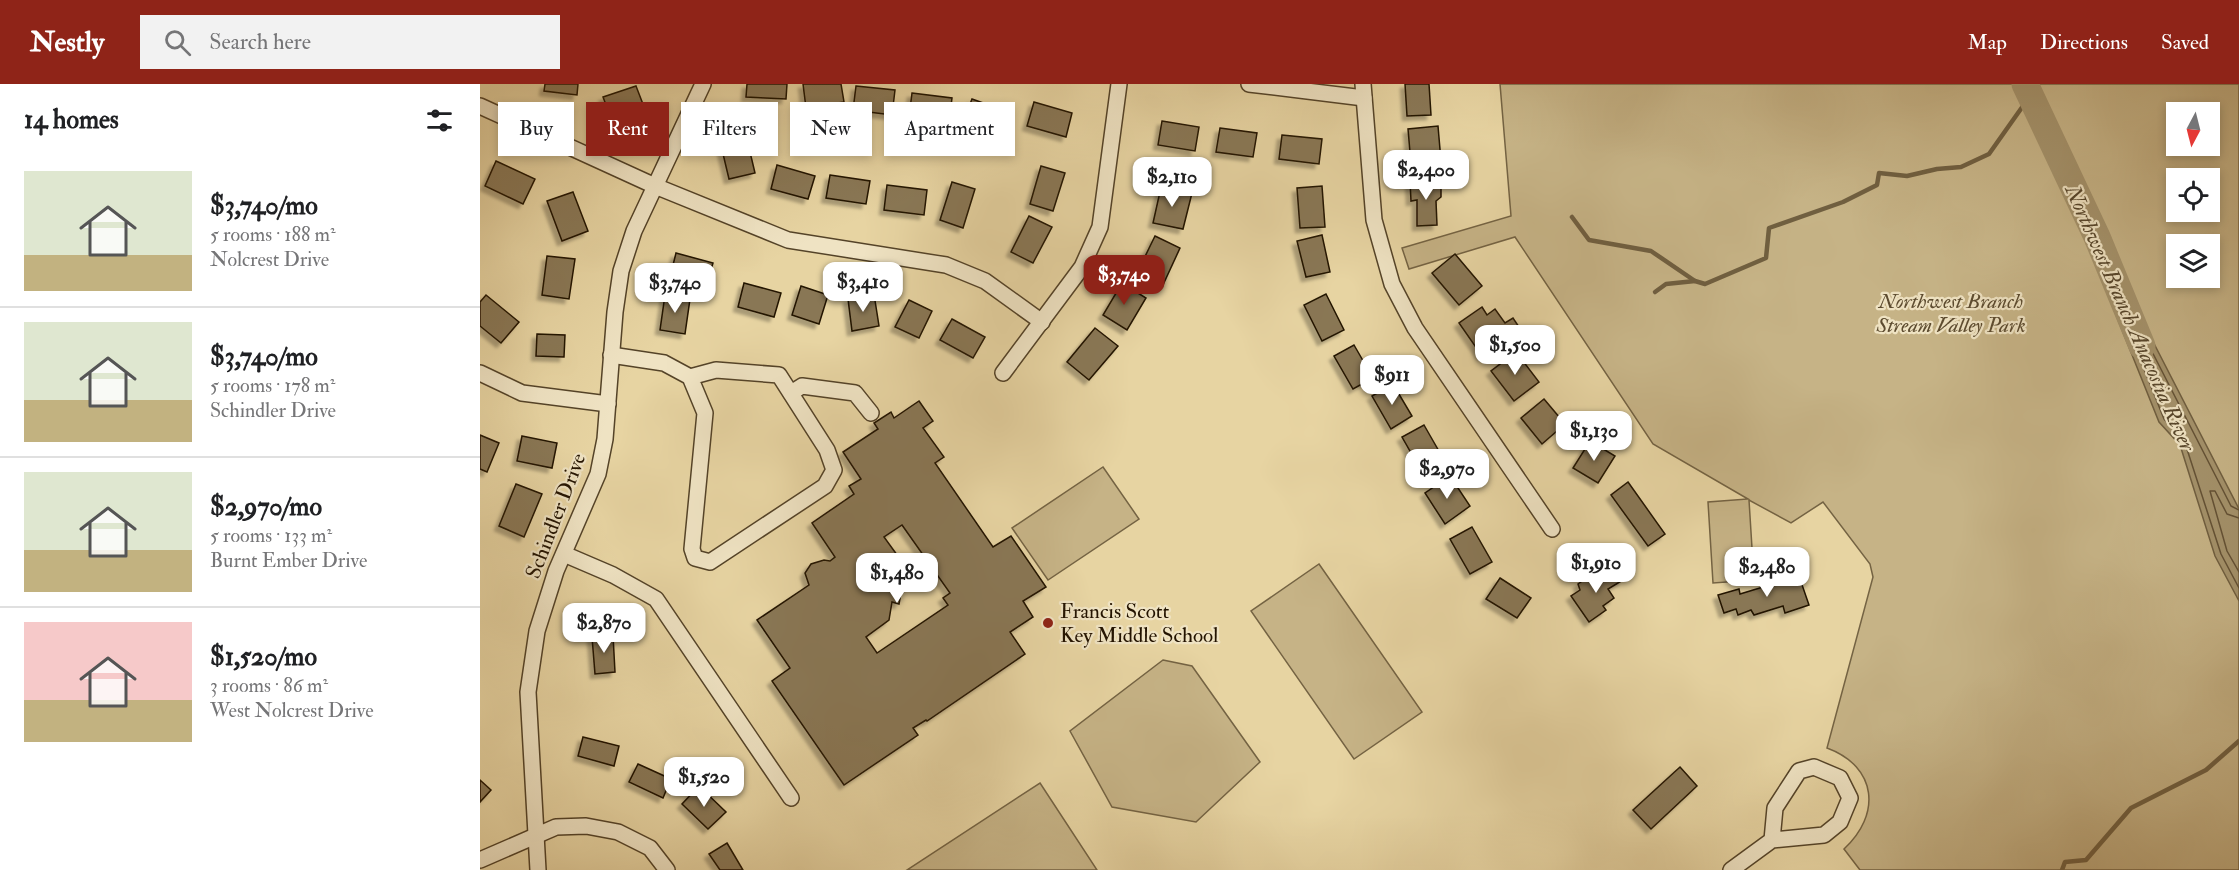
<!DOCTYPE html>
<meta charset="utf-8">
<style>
:root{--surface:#fff;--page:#f2f2f2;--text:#202124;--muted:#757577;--line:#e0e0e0;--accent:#8f2418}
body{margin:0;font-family:"IM FELL Double Pica",serif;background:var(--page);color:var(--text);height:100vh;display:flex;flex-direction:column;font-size:22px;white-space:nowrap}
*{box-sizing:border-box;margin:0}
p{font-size:20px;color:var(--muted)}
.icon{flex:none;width:33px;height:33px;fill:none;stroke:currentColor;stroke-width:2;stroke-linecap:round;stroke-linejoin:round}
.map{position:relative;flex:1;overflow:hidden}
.panel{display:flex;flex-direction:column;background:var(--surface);width:480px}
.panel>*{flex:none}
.guide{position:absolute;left:18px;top:18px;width:570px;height:54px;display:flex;gap:12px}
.needle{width:39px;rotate:187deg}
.buttons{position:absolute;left:1686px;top:18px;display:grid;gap:12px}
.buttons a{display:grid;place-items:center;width:54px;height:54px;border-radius:0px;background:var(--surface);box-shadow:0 3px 9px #0003;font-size:30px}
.price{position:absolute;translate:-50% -51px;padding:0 14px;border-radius:12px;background:#fff;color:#222;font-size:20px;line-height:39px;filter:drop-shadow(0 2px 3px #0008)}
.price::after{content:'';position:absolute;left:50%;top:36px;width:18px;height:14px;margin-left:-9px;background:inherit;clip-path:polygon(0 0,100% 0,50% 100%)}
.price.selected{background:var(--accent);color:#fff}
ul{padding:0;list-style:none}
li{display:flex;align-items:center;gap:18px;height:150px;padding:0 24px}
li+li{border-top:2px solid var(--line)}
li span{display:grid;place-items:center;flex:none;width:168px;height:120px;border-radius:0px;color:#555}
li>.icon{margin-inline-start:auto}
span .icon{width:72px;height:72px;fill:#fffc;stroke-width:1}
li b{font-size:26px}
h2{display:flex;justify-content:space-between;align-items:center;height:72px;padding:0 24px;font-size:26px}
.tag{padding:0 21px;border-radius:0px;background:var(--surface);box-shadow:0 3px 9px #0003;font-size:21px;line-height:54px}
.tag.selected{background:var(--accent);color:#fff}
header{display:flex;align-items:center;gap:36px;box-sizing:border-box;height:84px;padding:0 30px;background:var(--accent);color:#fff}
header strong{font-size:28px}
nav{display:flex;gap:33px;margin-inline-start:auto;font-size:21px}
.search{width:420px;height:54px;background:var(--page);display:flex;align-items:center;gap:15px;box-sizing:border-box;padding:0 21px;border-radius:0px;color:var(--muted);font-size:22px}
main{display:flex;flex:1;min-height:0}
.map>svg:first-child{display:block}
.green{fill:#c6b386;stroke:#746343;stroke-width:1.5;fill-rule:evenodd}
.water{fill:#a4926b;stroke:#705f40;stroke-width:1.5}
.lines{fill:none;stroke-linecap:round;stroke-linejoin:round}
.shore{stroke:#645236;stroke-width:1.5}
.stream{stroke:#705f40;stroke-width:4.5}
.river{stroke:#a4926b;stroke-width:27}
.building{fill:#897754;stroke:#231300;stroke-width:1.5;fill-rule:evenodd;filter:url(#shadow)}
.minor-casing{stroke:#544328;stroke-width:18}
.minor{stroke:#efe3c3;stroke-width:15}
.poi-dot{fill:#8f2418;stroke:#efe3c3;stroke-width:2}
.labels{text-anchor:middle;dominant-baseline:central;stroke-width:4.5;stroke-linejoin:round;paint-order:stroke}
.park-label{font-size:21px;font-style:italic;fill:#5c4b2f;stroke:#efe3c3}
.street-label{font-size:21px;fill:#231300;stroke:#efe3c3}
.poi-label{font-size:21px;fill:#231300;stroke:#efe3c3;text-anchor:start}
.water-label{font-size:22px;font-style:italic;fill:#57462b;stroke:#efe3c3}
</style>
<header>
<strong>Nestly</strong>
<div class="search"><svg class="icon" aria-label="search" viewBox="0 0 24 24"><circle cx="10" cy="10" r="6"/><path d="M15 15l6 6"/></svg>Search here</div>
<nav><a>Map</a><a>Directions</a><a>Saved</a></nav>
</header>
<main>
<section class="panel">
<h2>14 homes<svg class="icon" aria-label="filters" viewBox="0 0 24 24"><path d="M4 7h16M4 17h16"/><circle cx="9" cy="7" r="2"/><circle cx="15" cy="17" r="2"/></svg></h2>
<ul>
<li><span style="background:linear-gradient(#dfe7d0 70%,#c2b280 0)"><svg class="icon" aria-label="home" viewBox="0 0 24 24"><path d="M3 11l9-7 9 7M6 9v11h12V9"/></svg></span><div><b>$3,740/mo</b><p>5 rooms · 188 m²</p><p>Nolcrest Drive</p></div></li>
<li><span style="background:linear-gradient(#dfe7d0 65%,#c2b280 0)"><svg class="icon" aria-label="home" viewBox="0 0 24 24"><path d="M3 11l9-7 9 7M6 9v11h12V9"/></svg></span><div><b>$3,740/mo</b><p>5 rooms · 178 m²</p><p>Schindler Drive</p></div></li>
<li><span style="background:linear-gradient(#dfe7d0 65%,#c2b280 0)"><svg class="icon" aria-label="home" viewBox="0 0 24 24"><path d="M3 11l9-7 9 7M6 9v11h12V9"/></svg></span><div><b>$2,970/mo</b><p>5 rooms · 133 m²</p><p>Burnt Ember Drive</p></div></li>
<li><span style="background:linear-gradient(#f6c9c9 65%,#c2b280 0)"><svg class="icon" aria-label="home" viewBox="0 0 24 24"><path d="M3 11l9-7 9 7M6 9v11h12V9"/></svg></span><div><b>$1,520/mo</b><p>3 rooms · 86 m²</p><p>West Nolcrest Drive</p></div></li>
</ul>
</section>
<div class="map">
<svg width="1759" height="786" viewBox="0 0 1759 786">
<defs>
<filter id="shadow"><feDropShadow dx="-4.5" dy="4.5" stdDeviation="1.5" flood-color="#0004"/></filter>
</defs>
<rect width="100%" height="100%" fill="#e7d4a2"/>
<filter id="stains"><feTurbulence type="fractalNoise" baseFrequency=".00333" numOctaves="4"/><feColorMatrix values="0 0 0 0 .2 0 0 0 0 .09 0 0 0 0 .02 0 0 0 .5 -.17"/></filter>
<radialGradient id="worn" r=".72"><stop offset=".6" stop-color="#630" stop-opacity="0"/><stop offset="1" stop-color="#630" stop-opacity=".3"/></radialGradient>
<!-- green -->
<g class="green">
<path d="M1020,0H1759V786H1380L1364,765C1401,731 1398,683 1347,664L1393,493L1390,480L1343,418L1311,439L1269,416L1274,496L1233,499L1228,418L1268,415L1173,360L1035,153L929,185L922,164L1031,132ZM1696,28H1730V62H1696ZM1696,94H1730V128H1696ZM1696,160H1730V194H1696Z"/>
<polygon points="623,383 659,435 568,496 532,444"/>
<polygon points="839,480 942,628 874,675 771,527"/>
<polygon points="683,576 712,582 780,678 716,738 632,723 590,647"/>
<polygon points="560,699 617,786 427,786"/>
</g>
<!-- water -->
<polygon class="water" points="1628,211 1668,248 1759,425 1759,517 1735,472 1700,361 1679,338"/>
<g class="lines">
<!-- shore -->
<g class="shore">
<polyline points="1759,426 1751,422 1664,252 1653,242 1650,241 1648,245 1684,335 1705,359 1741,470 1759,504"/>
<polyline points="1759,434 1747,430 1735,407 1730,407 1747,467 1759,488"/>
</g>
<!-- stream -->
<g class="stream">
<polyline points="1092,133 1109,156 1171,167 1215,197 1225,200 1286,174 1289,144 1363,118 1397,101 1399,89 1427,92 1457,85 1481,83 1509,70 1550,12"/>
<polyline points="1175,208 1186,200 1215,197"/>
<polyline points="1582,786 1585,778 1606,776 1651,724 1726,686 1759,657"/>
</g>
<!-- river -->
<polyline class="river" points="1545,0 1617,153 1662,262"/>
</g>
<!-- building -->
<g class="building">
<polygon points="65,0 98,0 97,11 64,7"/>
<polygon points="267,0 307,0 306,15 266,13"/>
<polygon points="323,0 361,0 364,18 326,24"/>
<polygon points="925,0 949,0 951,31 927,32"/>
<polygon points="156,2 166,28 133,39 123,13"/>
<polygon points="376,2 415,6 412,31 373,26"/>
<polygon points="432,9 472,14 469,38 429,33"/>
<polygon points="492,15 523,26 515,49 483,38"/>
<polygon points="554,18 592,29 586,53 547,42"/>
<polygon points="682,37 719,43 715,67 678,61"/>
<polygon points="958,42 961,77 931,80 928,45"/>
<polygon points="740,44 777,49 773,73 736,68"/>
<polygon points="265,47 275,89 249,95 239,53"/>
<polygon points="802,51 842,55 839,80 799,75"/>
<polygon points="16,77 55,95 43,120 5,102"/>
<polygon points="297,81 335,92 328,115 291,105"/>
<polygon points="561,82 585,89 573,127 550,120"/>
<polygon points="350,91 390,97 386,120 346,114"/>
<polygon points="961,96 961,113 956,117 957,141 937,142 937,116 931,117 930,97"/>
<polygon points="472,98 495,105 483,144 460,136"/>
<polygon points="407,101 447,106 444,131 404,126"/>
<polygon points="842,102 845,143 820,144 817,104"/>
<polygon points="681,103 712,109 703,145 673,139"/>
<polygon points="93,108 108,147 82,157 67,117"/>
<polygon points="549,132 572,143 553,179 531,168"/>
<polygon points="842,151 850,188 826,193 817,157"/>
<polygon points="675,152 700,164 682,203 656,191"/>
<polygon points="196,169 233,179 226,203 190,193"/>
<polygon points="975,170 1002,202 979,221 952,189"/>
<polygon points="67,172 95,175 89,215 62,211"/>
<polygon points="264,199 301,209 294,233 258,223"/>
<polygon points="642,199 666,214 647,246 623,231"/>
<polygon points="321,202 348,211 339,240 312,231"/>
<polygon points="394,210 399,242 372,247 368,215"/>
<polygon points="846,210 864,246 842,257 824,221"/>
<polygon points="6,211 39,238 21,259 0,242 0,218"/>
<polygon points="185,211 210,215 205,250 180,246"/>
<polygon points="429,216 452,227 439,254 415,243"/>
<polygon points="1002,223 1007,231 1015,225 1025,239 1033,234 1041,246 1002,272 979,239"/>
<polygon points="472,235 505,253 493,274 460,256"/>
<polygon points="615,244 638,262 609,296 587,278"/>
<polygon points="57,250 85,251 84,273 56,272"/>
<polygon points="874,261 893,294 873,305 854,272"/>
<polygon points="1036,268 1059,298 1034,317 1011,287"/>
<polygon points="913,300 932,332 911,345 892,312"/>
<polygon points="1064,315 1085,340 1062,360 1041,334"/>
<path d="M439,317L453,337L443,344L464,373L455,379L513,463L531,452L566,503L543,517L553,533L530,548L545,570L447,637L446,636L433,644L438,651L364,701L292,597L310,584L277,536L329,501L325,489L331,480L344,476L350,477L355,473L332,439L374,410L369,402L381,395L363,368L398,345L394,339L411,328L414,334ZM422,441L470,509L463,514L468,521L397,569L386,553L409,536L412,518L419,520L424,493L417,492L420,475L404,453Z"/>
<polygon points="944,341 964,376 942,388 922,353"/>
<polygon points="0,351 19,359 7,388 0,385"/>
<polygon points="42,352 77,359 72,384 37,377"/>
<polygon points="1110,357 1135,372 1118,399 1093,384"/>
<polygon points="970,392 990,422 965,440 945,409"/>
<polygon points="1148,398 1185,450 1168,462 1131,411"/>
<polygon points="36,400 62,410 44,453 19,442"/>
<polygon points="992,443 1012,478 990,490 970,455"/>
<polygon points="1135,484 1143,496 1128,505 1134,514 1123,522 1126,526 1109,538 1091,512 1100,506 1098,500 1108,493 1114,498"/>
<polygon points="1319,492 1329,521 1305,529 1303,522 1274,531 1271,526 1258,531 1256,525 1244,529 1238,511 1259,505 1260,510"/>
<polygon points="1020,494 1051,514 1037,534 1006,515"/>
<polygon points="133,551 135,588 115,590 112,553"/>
<polygon points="103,653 139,662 134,682 98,672"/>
<polygon points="158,680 191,695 183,714 149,698"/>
<polygon points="1200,683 1217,702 1171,745 1153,726"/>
<polygon points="0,696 11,706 0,718"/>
<polygon points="219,702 246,728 228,745 202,720"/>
<polygon points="247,759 263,786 240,786 229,770"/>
</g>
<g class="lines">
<!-- minor casing -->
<g class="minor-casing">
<g id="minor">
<polyline points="769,0 884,14"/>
<polyline points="883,0 894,136 912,200 935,244 1072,445"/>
<polyline points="0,22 175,102 308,156 466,181 505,197 562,238"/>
<polyline points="131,271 184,279 210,293 225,329 212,465 215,474 230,478 345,402 354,386 347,366 299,291 236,286 210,293"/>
<polyline points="0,289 42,309 128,320"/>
<polyline points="523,289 602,183 620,143 639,0"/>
<polyline points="311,309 322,302 375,309 391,329"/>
<polyline points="84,470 133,491 176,515 311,714"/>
<polyline points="0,776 76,743 106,742 138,748 170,764 187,786"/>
<polyline points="58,786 48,608 57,547 76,487 118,390 125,355 135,228 141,187 154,147 223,0"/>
<polyline points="1251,786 1292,756 1344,751 1360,738 1370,714 1360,694 1334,683 1319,687 1295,724 1292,756"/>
</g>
</g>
<!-- minor -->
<use href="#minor" class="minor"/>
</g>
<!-- markers -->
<circle class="poi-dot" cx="568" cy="539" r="6"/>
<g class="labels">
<!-- park labels -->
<g class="park-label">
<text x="1471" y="217">Northwest Branch<tspan x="1471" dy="24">Stream Valley Park</tspan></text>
</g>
<!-- street labels -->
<g class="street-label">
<text transform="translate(76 432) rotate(-69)">Schindler Drive</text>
</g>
<!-- poi labels -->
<g class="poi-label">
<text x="580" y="527">Francis Scott<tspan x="580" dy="24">Key Middle School</tspan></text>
</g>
<!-- water labels -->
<g class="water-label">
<text transform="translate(1650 234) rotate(66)">Northwest Branch Anacostia River</text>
</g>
</g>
<rect width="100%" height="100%" filter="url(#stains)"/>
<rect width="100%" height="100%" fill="url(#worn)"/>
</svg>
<div class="buttons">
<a><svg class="needle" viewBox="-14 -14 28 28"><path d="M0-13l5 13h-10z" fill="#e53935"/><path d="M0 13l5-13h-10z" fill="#757577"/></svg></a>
<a><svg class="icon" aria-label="locate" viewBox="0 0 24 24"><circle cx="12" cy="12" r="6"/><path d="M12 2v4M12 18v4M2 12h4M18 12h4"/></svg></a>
<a><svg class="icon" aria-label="layers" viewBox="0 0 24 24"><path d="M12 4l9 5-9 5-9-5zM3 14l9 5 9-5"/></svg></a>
</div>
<b class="price" style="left:946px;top:117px">$2,400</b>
<b class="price" style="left:692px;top:124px">$2,110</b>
<b class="price selected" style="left:644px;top:222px">$3,740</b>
<b class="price" style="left:383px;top:229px">$3,410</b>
<b class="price" style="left:195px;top:230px">$3,740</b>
<b class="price" style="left:1035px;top:292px">$1,500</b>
<b class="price" style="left:912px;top:322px">$911</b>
<b class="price" style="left:1114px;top:378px">$1,130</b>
<b class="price" style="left:967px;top:416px">$2,970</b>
<b class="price" style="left:1116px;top:510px">$1,910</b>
<b class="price" style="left:1287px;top:514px">$2,480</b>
<b class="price" style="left:417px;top:520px">$1,480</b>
<b class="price" style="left:124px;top:570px">$2,870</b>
<b class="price" style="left:224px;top:724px">$1,520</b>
<div class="guide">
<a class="tag">Buy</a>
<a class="tag selected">Rent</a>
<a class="tag">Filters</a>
<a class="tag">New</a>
<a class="tag">Apartment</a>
</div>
</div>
</main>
